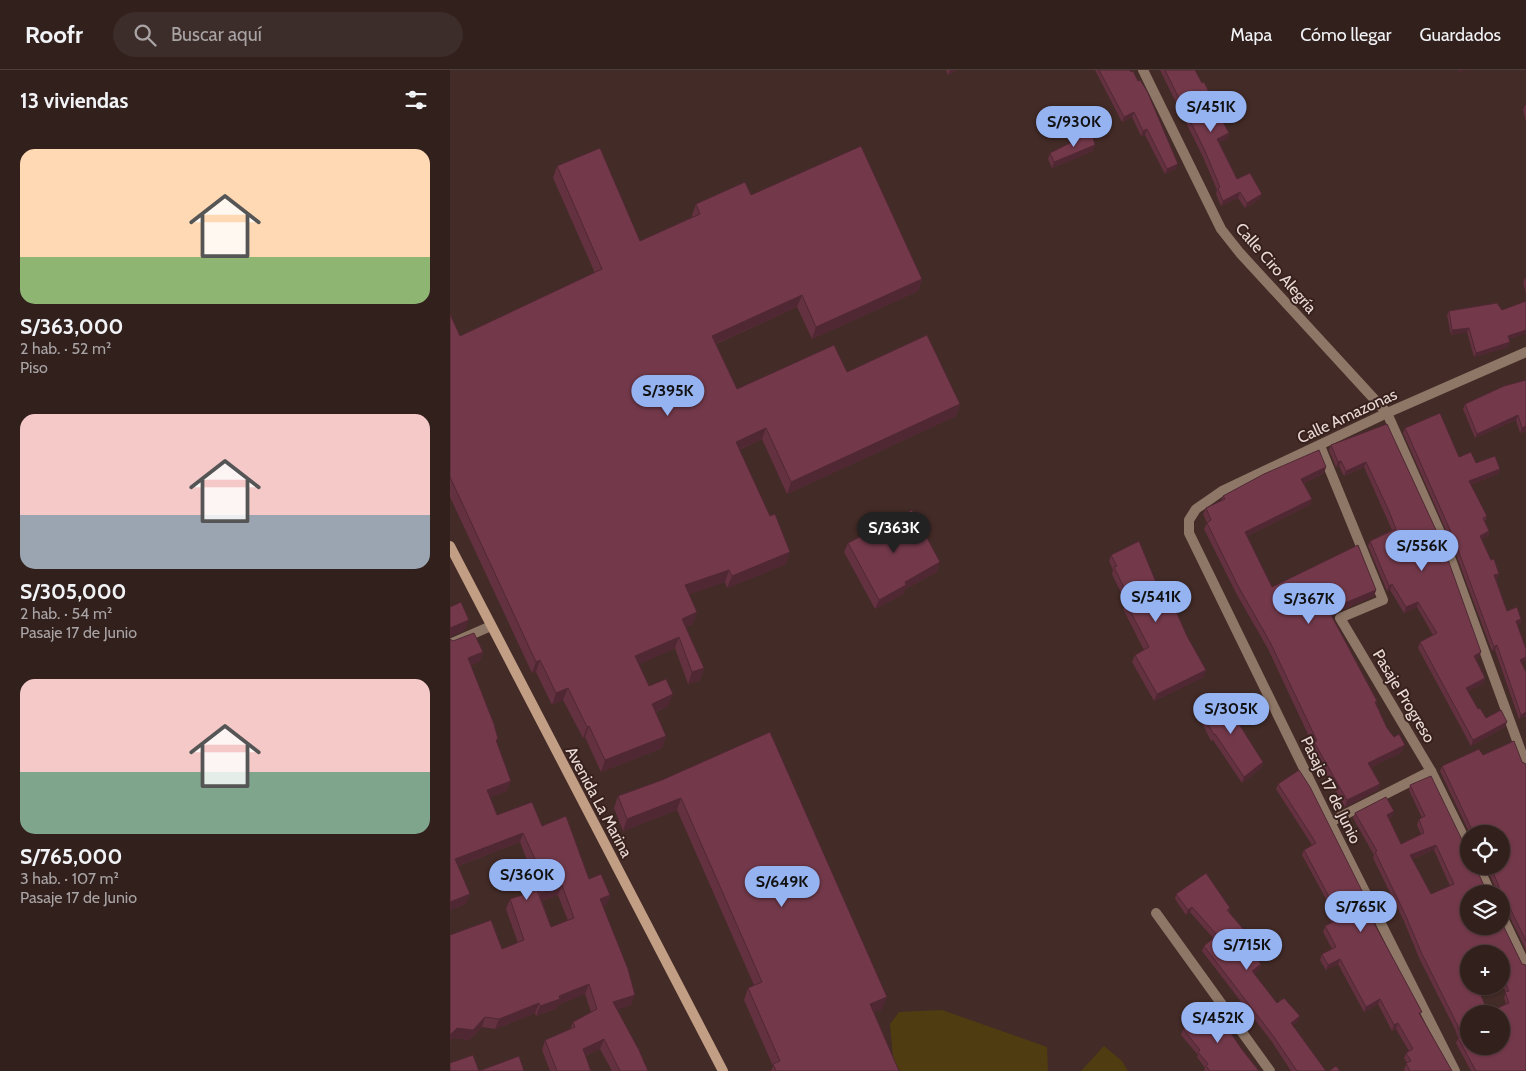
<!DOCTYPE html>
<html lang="es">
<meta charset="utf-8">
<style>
:root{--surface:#32201d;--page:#3d2d2a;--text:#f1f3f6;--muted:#a8a3a4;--line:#4d3e3b;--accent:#95b2f1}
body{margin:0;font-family:Cabin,sans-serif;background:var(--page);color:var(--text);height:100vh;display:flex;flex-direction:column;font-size:19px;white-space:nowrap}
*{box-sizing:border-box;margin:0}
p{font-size:16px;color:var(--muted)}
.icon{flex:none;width:28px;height:28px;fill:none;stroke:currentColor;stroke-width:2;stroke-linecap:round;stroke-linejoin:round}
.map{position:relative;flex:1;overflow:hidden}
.side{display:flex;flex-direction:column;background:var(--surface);width:450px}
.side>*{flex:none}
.fabs{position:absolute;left:1010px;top:755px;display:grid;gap:10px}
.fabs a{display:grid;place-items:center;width:50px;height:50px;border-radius:50%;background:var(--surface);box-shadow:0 1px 4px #0004,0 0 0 1px var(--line);font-size:25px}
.price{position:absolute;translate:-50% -42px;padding:0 11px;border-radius:18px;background:var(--accent);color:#111;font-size:16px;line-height:32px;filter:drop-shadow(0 1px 2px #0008)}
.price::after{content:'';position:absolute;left:50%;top:30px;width:15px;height:11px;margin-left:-8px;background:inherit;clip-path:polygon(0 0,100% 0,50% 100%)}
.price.active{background:#222;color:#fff}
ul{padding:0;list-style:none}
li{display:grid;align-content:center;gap:10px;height:265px;padding:0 20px}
li span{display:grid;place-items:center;height:155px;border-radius:15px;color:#555}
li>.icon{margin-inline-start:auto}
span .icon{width:90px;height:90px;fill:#fffc;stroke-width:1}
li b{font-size:21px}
h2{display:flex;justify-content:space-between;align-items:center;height:60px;padding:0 20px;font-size:21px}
header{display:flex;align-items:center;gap:30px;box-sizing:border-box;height:70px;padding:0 25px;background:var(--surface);border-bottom:1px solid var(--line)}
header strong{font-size:24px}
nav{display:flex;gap:28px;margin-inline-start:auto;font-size:18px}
.search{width:350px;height:45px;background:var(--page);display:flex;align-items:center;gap:12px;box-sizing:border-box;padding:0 18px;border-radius:28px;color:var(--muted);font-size:19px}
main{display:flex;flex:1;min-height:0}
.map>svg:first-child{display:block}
.green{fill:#4f3c11}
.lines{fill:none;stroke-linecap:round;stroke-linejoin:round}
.street{stroke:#8e7767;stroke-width:10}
.secondary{stroke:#c29e84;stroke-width:10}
.wall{fill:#633140;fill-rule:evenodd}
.shaded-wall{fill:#502834}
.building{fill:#73394a;stroke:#502834;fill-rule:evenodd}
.labels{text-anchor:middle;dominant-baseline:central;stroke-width:4;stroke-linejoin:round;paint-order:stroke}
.street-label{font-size:16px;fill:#e9d9d6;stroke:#38211d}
</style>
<header>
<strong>Roofr</strong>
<div class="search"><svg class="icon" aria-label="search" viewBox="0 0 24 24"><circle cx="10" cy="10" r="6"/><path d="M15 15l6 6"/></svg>Buscar aquí</div>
<nav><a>Mapa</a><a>Cómo llegar</a><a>Guardados</a></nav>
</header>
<main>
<section class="side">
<h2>13 viviendas<svg class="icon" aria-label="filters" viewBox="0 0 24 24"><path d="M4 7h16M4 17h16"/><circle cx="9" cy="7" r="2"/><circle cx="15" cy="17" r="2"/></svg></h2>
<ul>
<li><span style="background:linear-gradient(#ffd9b3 70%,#8fb573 0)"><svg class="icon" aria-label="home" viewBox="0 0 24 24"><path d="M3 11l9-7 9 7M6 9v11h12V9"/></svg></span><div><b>S/363,000</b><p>2 hab. · 52 m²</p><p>Piso</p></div></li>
<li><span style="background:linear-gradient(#f6c9c9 65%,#9aa5b1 0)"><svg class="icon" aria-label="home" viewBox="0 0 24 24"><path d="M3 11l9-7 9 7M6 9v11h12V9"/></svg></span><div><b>S/305,000</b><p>2 hab. · 54 m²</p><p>Pasaje 17 de Junio</p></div></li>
<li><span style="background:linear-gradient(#f6c9c9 60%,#7fa58c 0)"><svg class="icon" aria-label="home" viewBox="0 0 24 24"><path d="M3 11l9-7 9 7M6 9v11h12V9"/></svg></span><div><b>S/765,000</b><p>3 hab. · 107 m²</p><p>Pasaje 17 de Junio</p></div></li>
</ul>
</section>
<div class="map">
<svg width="1076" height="1001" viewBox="0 0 1076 1001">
<rect width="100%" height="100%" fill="#432b27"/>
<!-- green -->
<g class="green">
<polygon points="492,940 597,977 598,1001 452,1001 444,998 440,954 449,942"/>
<polygon points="654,976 672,991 678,1001 631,1001"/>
</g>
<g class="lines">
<!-- street -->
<g class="street">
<polyline points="693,0 771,159 790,183 937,343 996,476 1076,695"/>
<polyline points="870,376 933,530 890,548 981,701 1019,778"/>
<polyline points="0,574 41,556"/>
<polyline points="880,752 981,701"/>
<polyline points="1028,796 1041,824"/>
<polyline points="706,843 820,1001"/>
<polyline points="1051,844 1076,896"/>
<polyline points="1005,1001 880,752 739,463 739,450 746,439 772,421 937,343 1076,282"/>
</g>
<!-- secondary -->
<polyline class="secondary" points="0,476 273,1001"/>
</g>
<!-- wall -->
<g class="wall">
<polygon points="496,0 506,0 498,5"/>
<polygon points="645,0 680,0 726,99 715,104 695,65 691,66 682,47 672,52"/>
<polygon points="710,0 745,0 779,63 777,69 769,72 787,109 810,129 795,138 788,128 771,136 766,124 767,120 753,87"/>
<polygon points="1075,35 1076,35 1076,52 1073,40"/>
<polygon points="643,81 602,98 598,89 600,83"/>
<polygon points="107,96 190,171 242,147 242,145 246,134 301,125 472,209 468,221 362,269 347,237 266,274 287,319 397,302 510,334 506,346 337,424 312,369 289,380 336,494 277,518 275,512 239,524 243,554 236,557 254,598 250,610 238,614 225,578 189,594 199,616 218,636 206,642 216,666 212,678 151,702 135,667 133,668 113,630 102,635 86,602 82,603 0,427 0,244 10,266 145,203 103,108"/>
<polygon points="1075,208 1076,208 1076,223 1073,213"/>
<polygon points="999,241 1060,272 1058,277 1024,287 1017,262 1001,265 997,245"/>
<polygon points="1054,316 1076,361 1070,363 1066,350 1025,368 1013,339 1015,334"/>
<polygon points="937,354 1029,588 1026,589 1035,608 1033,614 1018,621 1028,639 1036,648 1055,657 1021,676 968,578 970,572 983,565 967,537 954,543 940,520 937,521 918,476 920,471 942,460 914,397 894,406 889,396 886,397 879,380 881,375"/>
<polygon points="955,358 1009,387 1026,393 1050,399 1048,404 1020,415 1037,446 1035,451 1039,461 1038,466 1031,469 1041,490 1049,504 1047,509 1046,509 1057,541 1071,549 1070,554 1067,555 1076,579 1076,591 1072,593 1076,602 1076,646 1069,649 1045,580 1042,581 1002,474 953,363"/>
<polygon points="876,397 874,403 854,413 862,429 859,435 797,466 822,517 926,520 924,526 887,542 882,546 927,631 926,634 937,658 952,682 921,697 930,714 928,720 895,737 862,678 863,675 818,579 786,523 754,459 757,453 753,444 756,438 771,431 773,426"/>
<polygon points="398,473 487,502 455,519 453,524 425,539 394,482"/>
<polygon points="661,485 708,517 754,607 704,631 682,592 685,585 694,580 673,539 676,533 662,504 663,500 659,491"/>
<path d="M0,569L3,571L33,582L29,592L21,595L47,672L57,721L40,727L47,745L92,756L139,809L160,825L156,835L153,836L181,935L167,939L198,1001H162L150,979L135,986L141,1001H100L92,980L95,970L120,959L123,952L141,942L135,924L108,935L106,939L86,946L85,943L45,959L32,957L19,970L3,968L0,971V865L52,879L68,873L56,839L60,829L83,821L75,801L78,793L70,772L8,796L16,834L0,840ZM108,825L118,851L101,857L92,831Z"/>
<polygon points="750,634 813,692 811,698 792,713 763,670 761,671 752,653 753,650 748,640"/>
<polygon points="320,662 432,939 424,942 449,1001 321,1001 323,996 294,930 298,918 304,915 227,740 173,761 164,738 168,726 212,710"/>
<polygon points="1033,685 1072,692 1076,694 1076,880 1057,841 1052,837 1047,823 1047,821 1036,796 1051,796 1051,764 1020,764 990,701 992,696"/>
<polygon points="828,714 912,821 911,824 925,855 971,946 1002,1001 955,1001 954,999 957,993 954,988 956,983 959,981 946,959 942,961 928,934 914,942 888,894 876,900 870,890 872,884 882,879 873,862 875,856 881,853 878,847 879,841 882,840 852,785 854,780 862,775 826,719"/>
<path d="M960,715L1015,776L1019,796L1051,856L1076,1001H1021L1006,973L1008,968L1005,959L970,890L953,849L923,788L924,785L903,748L905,743L942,747L939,748L951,774L971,764L967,755L969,749L972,748L959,720ZM984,780L1000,816L981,824L962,789ZM1051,884V912L1056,922L1054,928L1056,934L1038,942L1019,916Z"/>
<polygon points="726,824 780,838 779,841 799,874 796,876 811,894 809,900 804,903 827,933 848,951 843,955 876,1001 841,1001 822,972 752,881 754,876 763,868 740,842 736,845 725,829"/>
<polygon points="733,959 793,981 809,1001 754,1001 755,998 747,987 748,985 731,965"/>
</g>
<!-- shaded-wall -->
<g class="shaded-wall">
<polygon points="500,0 506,0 498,5"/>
<polygon points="1009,0 1016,0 1008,3"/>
<polygon points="684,42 682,47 672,52 674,47"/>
<polygon points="697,59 695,65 691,66 693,61"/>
<polygon points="779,63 777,69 765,74 767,69"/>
<polygon points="645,75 643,81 602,98 604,92"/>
<polygon points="728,94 726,99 715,104 717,99"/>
<polygon points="790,122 788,128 771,136 773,131"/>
<polygon points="812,124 810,129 795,138 797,133"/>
<polygon points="472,209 468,221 362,269 366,257"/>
<polygon points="352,225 347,237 258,277 262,266"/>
<polygon points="1019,258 1017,262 1001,265 1002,260"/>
<polygon points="1076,260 1076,264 1056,270 1058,266"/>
<polygon points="1060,272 1058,277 1024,287 1026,283"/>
<polygon points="510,334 506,346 337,424 341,412"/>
<polygon points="1068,345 1066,350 1025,368 1027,364"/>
<polygon points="1076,356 1076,361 1070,363 1072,358"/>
<polygon points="316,358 312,369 281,383 286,372"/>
<polygon points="891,391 889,396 886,397 888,392"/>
<polygon points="916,392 914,397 894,406 896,401"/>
<polygon points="876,397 874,403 849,415 851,409"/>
<polygon points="1050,399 1048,404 1017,416 1019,411"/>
<polygon points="862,429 859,435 793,468 795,462"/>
<polygon points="1039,461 1038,466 1028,471 1030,466"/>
<polygon points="340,482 336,494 277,518 282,506"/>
<polygon points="490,492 487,502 455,519 453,524 425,539 429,530 455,512"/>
<polygon points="279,500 275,512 231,527 235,515"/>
<polygon points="1049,504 1047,509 1043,510 1044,505"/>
<polygon points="942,514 940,520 937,521 939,516"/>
<polygon points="926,520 924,526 887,542 878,550 880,543 890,535"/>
<polygon points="968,532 967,537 954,543 956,537"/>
<polygon points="247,542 243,554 228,560 232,549"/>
<polygon points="1071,549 1070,554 1064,556 1066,551"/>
<polygon points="19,550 15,560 0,567 0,558"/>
<polygon points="229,567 225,578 181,598 185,586"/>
<polygon points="1047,575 1045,580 1042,581 1044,577"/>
<polygon points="33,582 29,592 14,598 18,588"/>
<polygon points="1031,582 1029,588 1022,591 1024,586"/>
<polygon points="1076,587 1076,591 1069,595 1070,590"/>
<polygon points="90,590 86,602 82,603 86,592"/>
<polygon points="254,598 250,610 238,614 242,602"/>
<polygon points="756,600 754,607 704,631 707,624"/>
<polygon points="1035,608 1033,614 1014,623 1016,618"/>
<polygon points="118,618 113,630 102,635 106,623"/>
<polygon points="223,624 218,636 198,645 202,634"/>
<polygon points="1076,642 1076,646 1069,649 1071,645"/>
<polygon points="1057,652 1055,657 1021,676 1023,670"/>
<polygon points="139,656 135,667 133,668 137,657"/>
<polygon points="216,666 212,678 151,702 155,690"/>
<polygon points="955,675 952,682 916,700 918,693"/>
<polygon points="813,692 811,698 792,713 794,707"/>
<polygon points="61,711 57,721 33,730 37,720"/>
<polygon points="930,714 928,720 895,737 897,730"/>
<polygon points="231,728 227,740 173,761 177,749"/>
<polygon points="944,741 942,747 935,750 937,745"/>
<polygon points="73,763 70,772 2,798 5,789"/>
<polygon points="986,775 984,780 959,790 960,785"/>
<polygon points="112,815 108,825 87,833 91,823"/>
<polygon points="20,824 16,834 0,840 0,832"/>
<polygon points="160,825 156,835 146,839 150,829"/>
<polygon points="742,837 740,842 736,845 738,840"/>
<polygon points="801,868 799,874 792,879 794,874"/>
<polygon points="890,889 888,894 876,900 878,895"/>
<polygon points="811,894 809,900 800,906 802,901"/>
<polygon points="139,914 135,924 108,935 106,939 86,946 90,936 109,926"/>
<polygon points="185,925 181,935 160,942 163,932"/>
<polygon points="437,927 432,939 415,946 420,934"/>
<polygon points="930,929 928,934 914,942 916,937"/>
<polygon points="89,933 85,943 45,959 49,949"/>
<polygon points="850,946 848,951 839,958 841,953"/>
<polygon points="35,947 32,957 19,970 3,968 0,971 0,965 7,958"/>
<polygon points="948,953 946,959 942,961 944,955"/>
<polygon points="154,969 150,979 129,988 133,979"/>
</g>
<!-- building -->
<g class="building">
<polygon points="649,0 680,0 681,2 683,1 688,11 690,10 697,21 728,94 717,99 697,59 693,61 684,42 674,47"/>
<polygon points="715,0 745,0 752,13 754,12 760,24 763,23 769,35 765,37 779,63 767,69 787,109 800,103 812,124 797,133 790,122 773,131 768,119 770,117 755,81"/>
<polygon points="642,62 645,75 604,92 600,83"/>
<polygon points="411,76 472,209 366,257 352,225 262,266 287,319 384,275 397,302 477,265 510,334 341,412 316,358 286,372 320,446 325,444 340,482 282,506 279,500 235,515 247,542 232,549 254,598 242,602 229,567 185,586 199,616 216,609 223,624 202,634 216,666 155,690 139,656 137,657 118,618 106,623 90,590 86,592 0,407 0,244 10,266 152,199 107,96 150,78 190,171 250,144 246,134 295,112 301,125"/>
<polygon points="1076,231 1076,260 1058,266 1060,272 1026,283 1019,258 1002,260 999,241 1047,233 1052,240"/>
<polygon points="1076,310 1076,356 1072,358 1068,345 1027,364 1015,334 1054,316"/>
<polygon points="990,343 1009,387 1021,382 1026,393 1045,386 1050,399 1019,411 1037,446 1033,448 1039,461 1030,466 1041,490 1044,489 1049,504 1044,505 1057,541 1067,537 1071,549 1066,551 1076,579 1076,587 1070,590 1076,602 1076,642 1071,645 1047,575 1044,577 1004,469 955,358"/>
<polygon points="937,354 992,473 1031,582 1024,586 1035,608 1016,618 1028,639 1030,638 1036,648 1051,640 1057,652 1023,670 970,572 987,563 968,532 956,537 942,514 939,516 920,471 946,459 939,441 916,392 896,401 891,391 888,392 881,375"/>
<polygon points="869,380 876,397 851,409 862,429 795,462 822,517 908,475 926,520 890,535 880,543 927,631 925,632 937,658 944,667 949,664 955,675 918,693 930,714 897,730 864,672 867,671 820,572 788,516 757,453 761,450 756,438 775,429 773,426 814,404"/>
<polygon points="462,440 490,492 455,512 456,515 429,530 398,473"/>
<polygon points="689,471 708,517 714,514 737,566 756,600 707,624 685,585 699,577 676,533 680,530 664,497 667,496 661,485"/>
<polygon points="11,532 19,550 0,558 0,559 0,537"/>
<polygon points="24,563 33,582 18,588 44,654 48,669 46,670 61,711 37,720 47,745 82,732 92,756 116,746 139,809 151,804 160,825 150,829 178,899 185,925 163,932 189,980 198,1001 170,1001 154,969 133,979 141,1001 107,1001 95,970 125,957 123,952 147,939 139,914 109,926 110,929 90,936 89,933 49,949 35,947 23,960 7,958 0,965 0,865 41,850 52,879 74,870 60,829 87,820 101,857 124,848 112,815 91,823 79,791 85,789 73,763 5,789 20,824 0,832 0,569 3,571"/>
<polygon points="770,624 813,692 794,707 765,664 764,665 754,647 756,646 750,634"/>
<polygon points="320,662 437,927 420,934 449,1001 326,1001 323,994 330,991 298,918 312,912 231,728 177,749 168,726 212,710"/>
<polygon points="1064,671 1072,692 1076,694 1076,871 1059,836 1054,832 1051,832 1051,824 1046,824 1048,823 1049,816 1040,796 1051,796 1051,764 1024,764 992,696 1029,679 1033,685"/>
<polygon points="849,700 860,717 912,821 910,822 925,855 972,942 969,943 1002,1001 960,1001 956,993 961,991 956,983 963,979 948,953 944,955 930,929 916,937 890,889 878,895 872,884 886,877 875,856 885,851 879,841 885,838 854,780 866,773 828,714"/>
<path d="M981,706L1015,776L1019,777V796H1025L1037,822L1040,824H1019V856H1051V851L1072,894L1076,895V1001H1026L1008,968L1011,966L1007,954L972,884L955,844L925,782L927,781L905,743L936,727L944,741L937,745L951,774L974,763L969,749L975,746L960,715ZM986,775L1004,814L981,824L960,785ZM1019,884H1051V902L1059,921L1055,922L1059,933L1038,942L1027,916H1019ZM1019,944H1051V976H1019Z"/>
<polygon points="756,803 780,838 777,840 801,868 794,874 811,894 802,901 827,933 834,928 850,946 841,953 876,1001 847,1001 824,967 754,876 767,865 742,837 738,840 726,824"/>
<polygon points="762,935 793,981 809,1001 760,1001 756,996 758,994 748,982 750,980 733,959"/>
<polygon points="23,985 29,1001 0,1001 0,993"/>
<polygon points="69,986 74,1001 29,1001"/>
<polygon points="886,996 890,1001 879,1001"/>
</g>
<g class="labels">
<!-- street labels -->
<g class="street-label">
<text transform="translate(826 198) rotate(49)">Calle Ciro Alegría</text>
<text transform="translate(897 346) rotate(-25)">Calle Amazonas</text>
<text transform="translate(954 626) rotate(59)">Pasaje Progreso</text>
<text transform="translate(881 720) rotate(64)">Pasaje 17 de Junio</text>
<text transform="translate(149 732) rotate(62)">Avenida La Marina</text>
</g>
</g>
</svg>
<div class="fabs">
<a><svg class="icon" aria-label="locate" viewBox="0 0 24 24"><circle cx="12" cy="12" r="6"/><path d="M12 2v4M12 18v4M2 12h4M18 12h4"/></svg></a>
<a><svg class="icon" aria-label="layers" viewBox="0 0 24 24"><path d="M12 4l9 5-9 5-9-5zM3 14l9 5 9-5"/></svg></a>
<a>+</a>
<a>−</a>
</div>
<b class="price" style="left:761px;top:63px">S/451K</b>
<b class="price" style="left:624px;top:78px">S/930K</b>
<b class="price" style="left:218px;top:347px">S/395K</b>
<b class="price active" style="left:444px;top:484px">S/363K</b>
<b class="price" style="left:972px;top:502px">S/556K</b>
<b class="price" style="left:706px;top:553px">S/541K</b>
<b class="price" style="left:859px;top:555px">S/367K</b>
<b class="price" style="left:781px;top:665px">S/305K</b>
<b class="price" style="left:77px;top:831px">S/360K</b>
<b class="price" style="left:332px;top:838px">S/649K</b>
<b class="price" style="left:911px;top:863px">S/765K</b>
<b class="price" style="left:797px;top:901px">S/715K</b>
<b class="price" style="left:768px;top:974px">S/452K</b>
</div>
</main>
